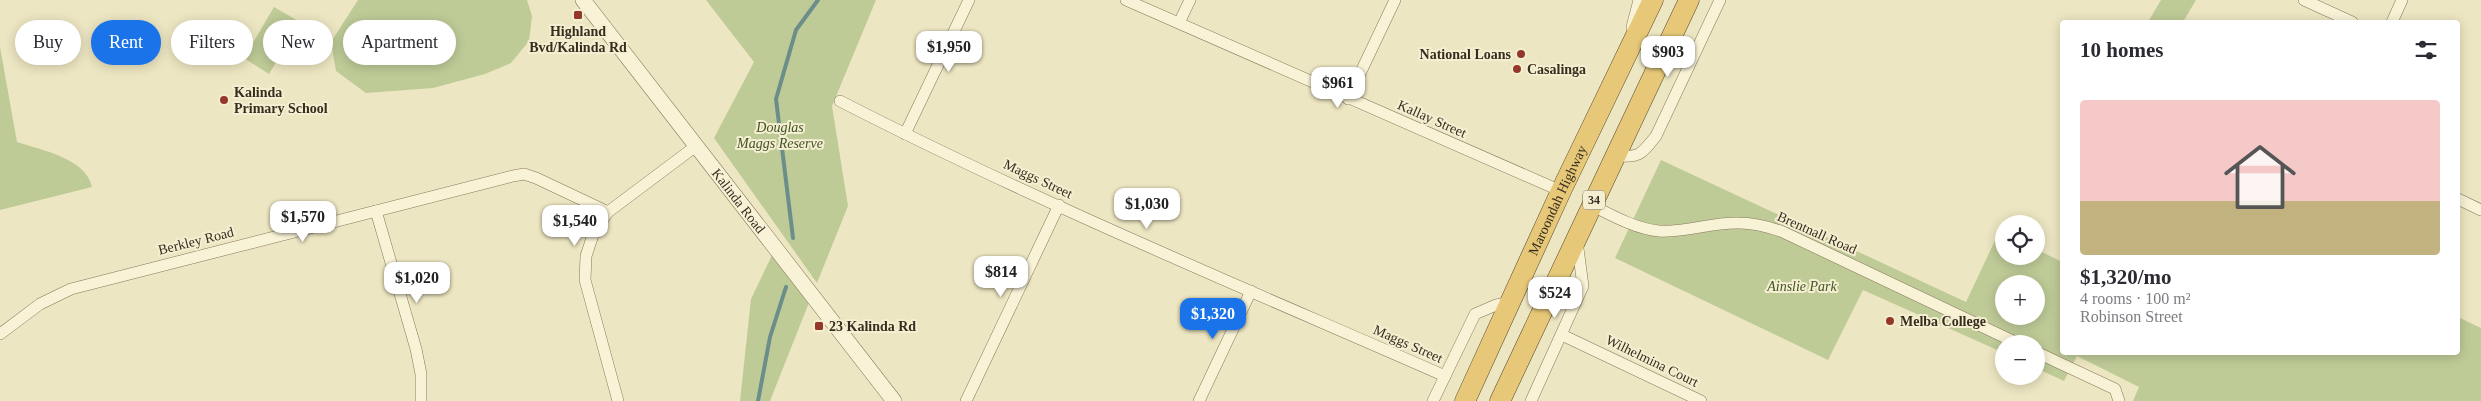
<!DOCTYPE html>
<meta charset="utf-8">
<style>
:root{--surface:#fff;--page:#f2f2f3;--text:#2b2b33;--muted:#7c7c81;--line:#e1e1e2;--accent:#1a73e8}
body{margin:0;font-family:"Times New Roman",serif;background:var(--page);color:var(--text);height:100vh;display:flex;flex-direction:column;font-size:19px;white-space:nowrap}
*{box-sizing:border-box;margin:0}
p{font-size:16px;color:var(--muted)}
.icon{flex:none;width:28px;height:28px;fill:none;stroke:currentColor;stroke-width:2;stroke-linecap:round;stroke-linejoin:round}
.map{position:relative;flex:1;overflow:hidden}
.sheet{position:absolute;left:2060px;top:20px;width:400px;height:335px;display:flex;flex-direction:column;background:var(--surface);border-radius:5px;box-shadow:0 2px 12px #0003}
.sheet>*{flex:none}
.banner{position:absolute;left:15px;top:20px;width:475px;height:45px;display:flex;gap:10px}
.controls{position:absolute;left:1995px;top:215px;display:grid;gap:10px}
.controls a{display:grid;place-items:center;width:50px;height:50px;border-radius:50%;background:var(--surface);box-shadow:0 2px 12px #0003;font-size:25px}
.price{position:absolute;translate:-50% -42px;padding:0 11px;border-radius:10px;background:#fff;color:#222;font-size:16px;line-height:32px;filter:drop-shadow(0 1px 2px #0008)}
.price::after{content:'';position:absolute;left:50%;top:30px;width:15px;height:11px;margin-left:-8px;background:inherit;clip-path:polygon(0 0,100% 0,50% 100%)}
.price.active{background:var(--accent);color:#fff}
ul{padding:0;list-style:none}
li{display:grid;align-content:center;gap:10px;height:265px;padding:0 20px}
li+li{border-top:1px solid var(--line)}
li span{display:grid;place-items:center;height:155px;border-radius:5px;color:#555}
li>.icon{margin-inline-start:auto}
span .icon{width:90px;height:90px;fill:#fffc;stroke-width:1}
li b{font-size:21px}
h2{display:flex;justify-content:space-between;align-items:center;height:60px;padding:0 20px;font-size:21px}
.pill{padding:0 18px;border-radius:22px;background:var(--surface);box-shadow:0 2px 12px #0003;font-size:18px;line-height:45px}
.pill.active{background:var(--accent);color:#fff}
.map>svg:first-child{display:block}
.green{fill:#becb97;fill-rule:evenodd}
.lines{fill:none;stroke-linecap:round;stroke-linejoin:round}
.stream{stroke:#6c8e8a;stroke-width:4}
.minor-casing{stroke:#87775a;stroke-width:12}
.tertiary-casing{stroke:#87775a;stroke-width:16}
.trunk-casing{stroke:#55452e;stroke-width:21}
.minor{stroke:#f8f2d6;stroke-width:11}
.tertiary{stroke:#f8f2d6;stroke-width:15}
.trunk{stroke:#e6c878;stroke-width:20}
.poi-dot{fill:#95372b;stroke:#f5efd2;stroke-width:2}
.labels{text-anchor:middle;dominant-baseline:central;stroke-width:4;stroke-linejoin:round;paint-order:stroke}
.shield{fill:#f5efd2;stroke:#706754;stroke-width:1}
.shield-label{font-size:12px;font-weight:bold;fill:#372d1e}
.poi-label{font-size:14px;font-weight:bold;fill:#372d1e;stroke:#f5efd2;text-anchor:start}
.street-label{font-size:14px;fill:#372d1e;stroke:#f5efd2}
.park-label{font-size:14px;font-style:italic;fill:#425325;stroke:#f5efd2}
</style>
<div class="map">
<svg width="2481" height="401" viewBox="0 0 2481 401">
<rect width="100%" height="100%" fill="#ede6c2"/>
<!-- green -->
<g class="green">
<polygon points="358,0 527,0 532,16 529,41 511,63 485,74 433,88 366,93 336,71 331,42"/>
<polygon points="706,0 876,0 832,106 848,206 817,283 714,138 754,62"/>
<polygon points="2161,0 2196,0 2183,22 2148,22"/>
<polygon points="274,7 300,22 269,74 244,58"/>
<path d="M0,47L17,142C41,150 86,158 92,187L0,210Z"/>
<path d="M1661,160L1966,302L1999,232L2004,234V256H2036V249L2062,262V352H2458V317L2481,328V401H2133L2139,387L2077,356L2064,381L2036,368V344H2004V353L1863,290L1828,360L1615,258ZM2004,284H2036V316H2004Z"/>
<polygon points="775,249 812,295 770,401 740,401 751,299"/>
</g>
<g class="lines">
<!-- stream -->
<g class="stream">
<polyline points="793,238 776,99 796,30 818,0"/>
<polyline points="758,401 770,337 786,287"/>
</g>
<!-- minor casing -->
<g class="minor-casing">
<g id="minor">
<polyline points="1126,0 1561,191"/>
<polyline points="2304,0 2352,22"/>
<polyline points="2392,22 2402,0"/>
<polyline points="1179,23 1190,0"/>
<polyline points="1632,27 1639,0"/>
<polyline points="1348,99 1395,0"/>
<path d="M840,101C1037,202 1242,287 1445,376"/>
<polyline points="905,134 969,0"/>
<path d="M1615,156C1640,157 1640,156 1656,136L1720,0"/>
<polyline points="2458,199 2481,210"/>
<path d="M1591,205C1611,215 1636,229 1659,231C1686,233 1711,222 1739,223C1754,223 1769,227 1783,232L2019,344"/>
<polyline points="376,211 416,349 421,374 421,401"/>
<polyline points="0,334 40,304 71,289 513,176 524,174 536,178 608,212"/>
<polyline points="1562,335 1701,401"/>
<polyline points="2036,352 2115,389 2119,401"/>
<polyline points="618,401 585,280 586,256 594,232 608,212 696,146"/>
<polyline points="966,401 1059,205"/>
<polyline points="1199,401 1251,291"/>
<polyline points="1433,401 1475,314 1496,305 1512,302"/>
<polyline points="1531,401 1583,286 1577,241"/>
</g>
</g>
<!-- tertiary casing -->
<g class="tertiary-casing">
<g id="tertiary">
<path id="s1" d="M583,0L894,401"/>
</g>
</g>
<!-- trunk casing -->
<g class="trunk-casing">
<g id="trunk">
<path id="s2" d="M1465,401L1561,191L1653,0"/>
<polyline points="1500,401 1689,0"/>
</g>
</g>
<!-- minor -->
<use href="#minor" class="minor"/>
<!-- tertiary -->
<use href="#tertiary" class="tertiary"/>
<!-- trunk -->
<use href="#trunk" class="trunk"/>
</g>
<!-- markers -->
<g class="poi-dot">
<rect x="573" y="10" width="10" height="10" rx="2.5"/>
<circle cx="1521" cy="54" r="5"/>
<circle cx="1517" cy="69" r="5"/>
<circle cx="224" cy="100" r="5"/>
<circle cx="1890" cy="321" r="5"/>
<rect x="814" y="321" width="10" height="10" rx="2.5"/>
</g>
<g class="labels">
<!-- shield labels -->
<rect class="shield" x="1583" y="190.5" width="22" height="19" rx="4"/>
<g class="shield-label">
<text x="1594" y="200">34</text>
</g>
<!-- poi labels -->
<g class="poi-label">
<text x="578" y="31" text-anchor="middle">Highland<tspan x="578" dy="16">Bvd/Kalinda Rd</tspan></text>
<text x="1511" y="54" text-anchor="end">National Loans</text>
<text x="1527" y="69">Casalinga</text>
<text x="234" y="92">Kalinda<tspan x="234" dy="16">Primary School</tspan></text>
<text x="1900" y="321">Melba College</text>
<text x="829" y="326">23 Kalinda Rd</text>
</g>
<!-- street labels -->
<g class="street-label">
<text transform="translate(1432 119) rotate(24)">Kallay Street</text>
<text transform="translate(1038 179) rotate(25)">Maggs Street</text>
<text stroke="none"><textPath href="#s2" startOffset="221">Maroondah Highway</textPath></text>
<text stroke="none"><textPath href="#s1" startOffset="254">Kalinda Road</textPath></text>
<text transform="translate(1817 233) rotate(24)">Brentnall Road</text>
<text transform="translate(196 241) rotate(-14)">Berkley Road</text>
<text transform="translate(1408 344) rotate(24)">Maggs Street</text>
<text transform="translate(1652 361) rotate(26)">Wilhelmina Court</text>
</g>
<!-- park labels -->
<g class="park-label">
<text x="780" y="127">Douglas<tspan x="780" dy="16">Maggs Reserve</tspan></text>
<text x="1802" y="286">Ainslie Park</text>
</g>
</g>
</svg>
<div class="controls">
<a><svg class="icon" aria-label="locate" viewBox="0 0 24 24"><circle cx="12" cy="12" r="6"/><path d="M12 2v4M12 18v4M2 12h4M18 12h4"/></svg></a>
<a>+</a>
<a>−</a>
</div>
<b class="price" style="left:949px;top:73px">$1,950</b>
<b class="price" style="left:1668px;top:78px">$903</b>
<b class="price" style="left:1338px;top:109px">$961</b>
<b class="price" style="left:1147px;top:230px">$1,030</b>
<b class="price" style="left:303px;top:243px">$1,570</b>
<b class="price" style="left:575px;top:247px">$1,540</b>
<b class="price" style="left:1001px;top:298px">$814</b>
<b class="price" style="left:417px;top:304px">$1,020</b>
<b class="price" style="left:1555px;top:319px">$524</b>
<b class="price active" style="left:1213px;top:340px">$1,320</b>
<div class="banner">
<a class="pill">Buy</a>
<a class="pill active">Rent</a>
<a class="pill">Filters</a>
<a class="pill">New</a>
<a class="pill">Apartment</a>
</div>
<section class="sheet">
<h2>10 homes<svg class="icon" aria-label="filters" viewBox="0 0 24 24"><path d="M4 7h16M4 17h16"/><circle cx="9" cy="7" r="2"/><circle cx="15" cy="17" r="2"/></svg></h2>
<ul>
<li><span style="background:linear-gradient(#f6c9c9 65%,#c2b280 0)"><svg class="icon" aria-label="home" viewBox="0 0 24 24"><path d="M3 11l9-7 9 7M6 9v11h12V9"/></svg></span><div><b>$1,320/mo</b><p>4 rooms · 100 m²</p><p>Robinson Street</p></div></li>
</ul>
</section>
</div>
